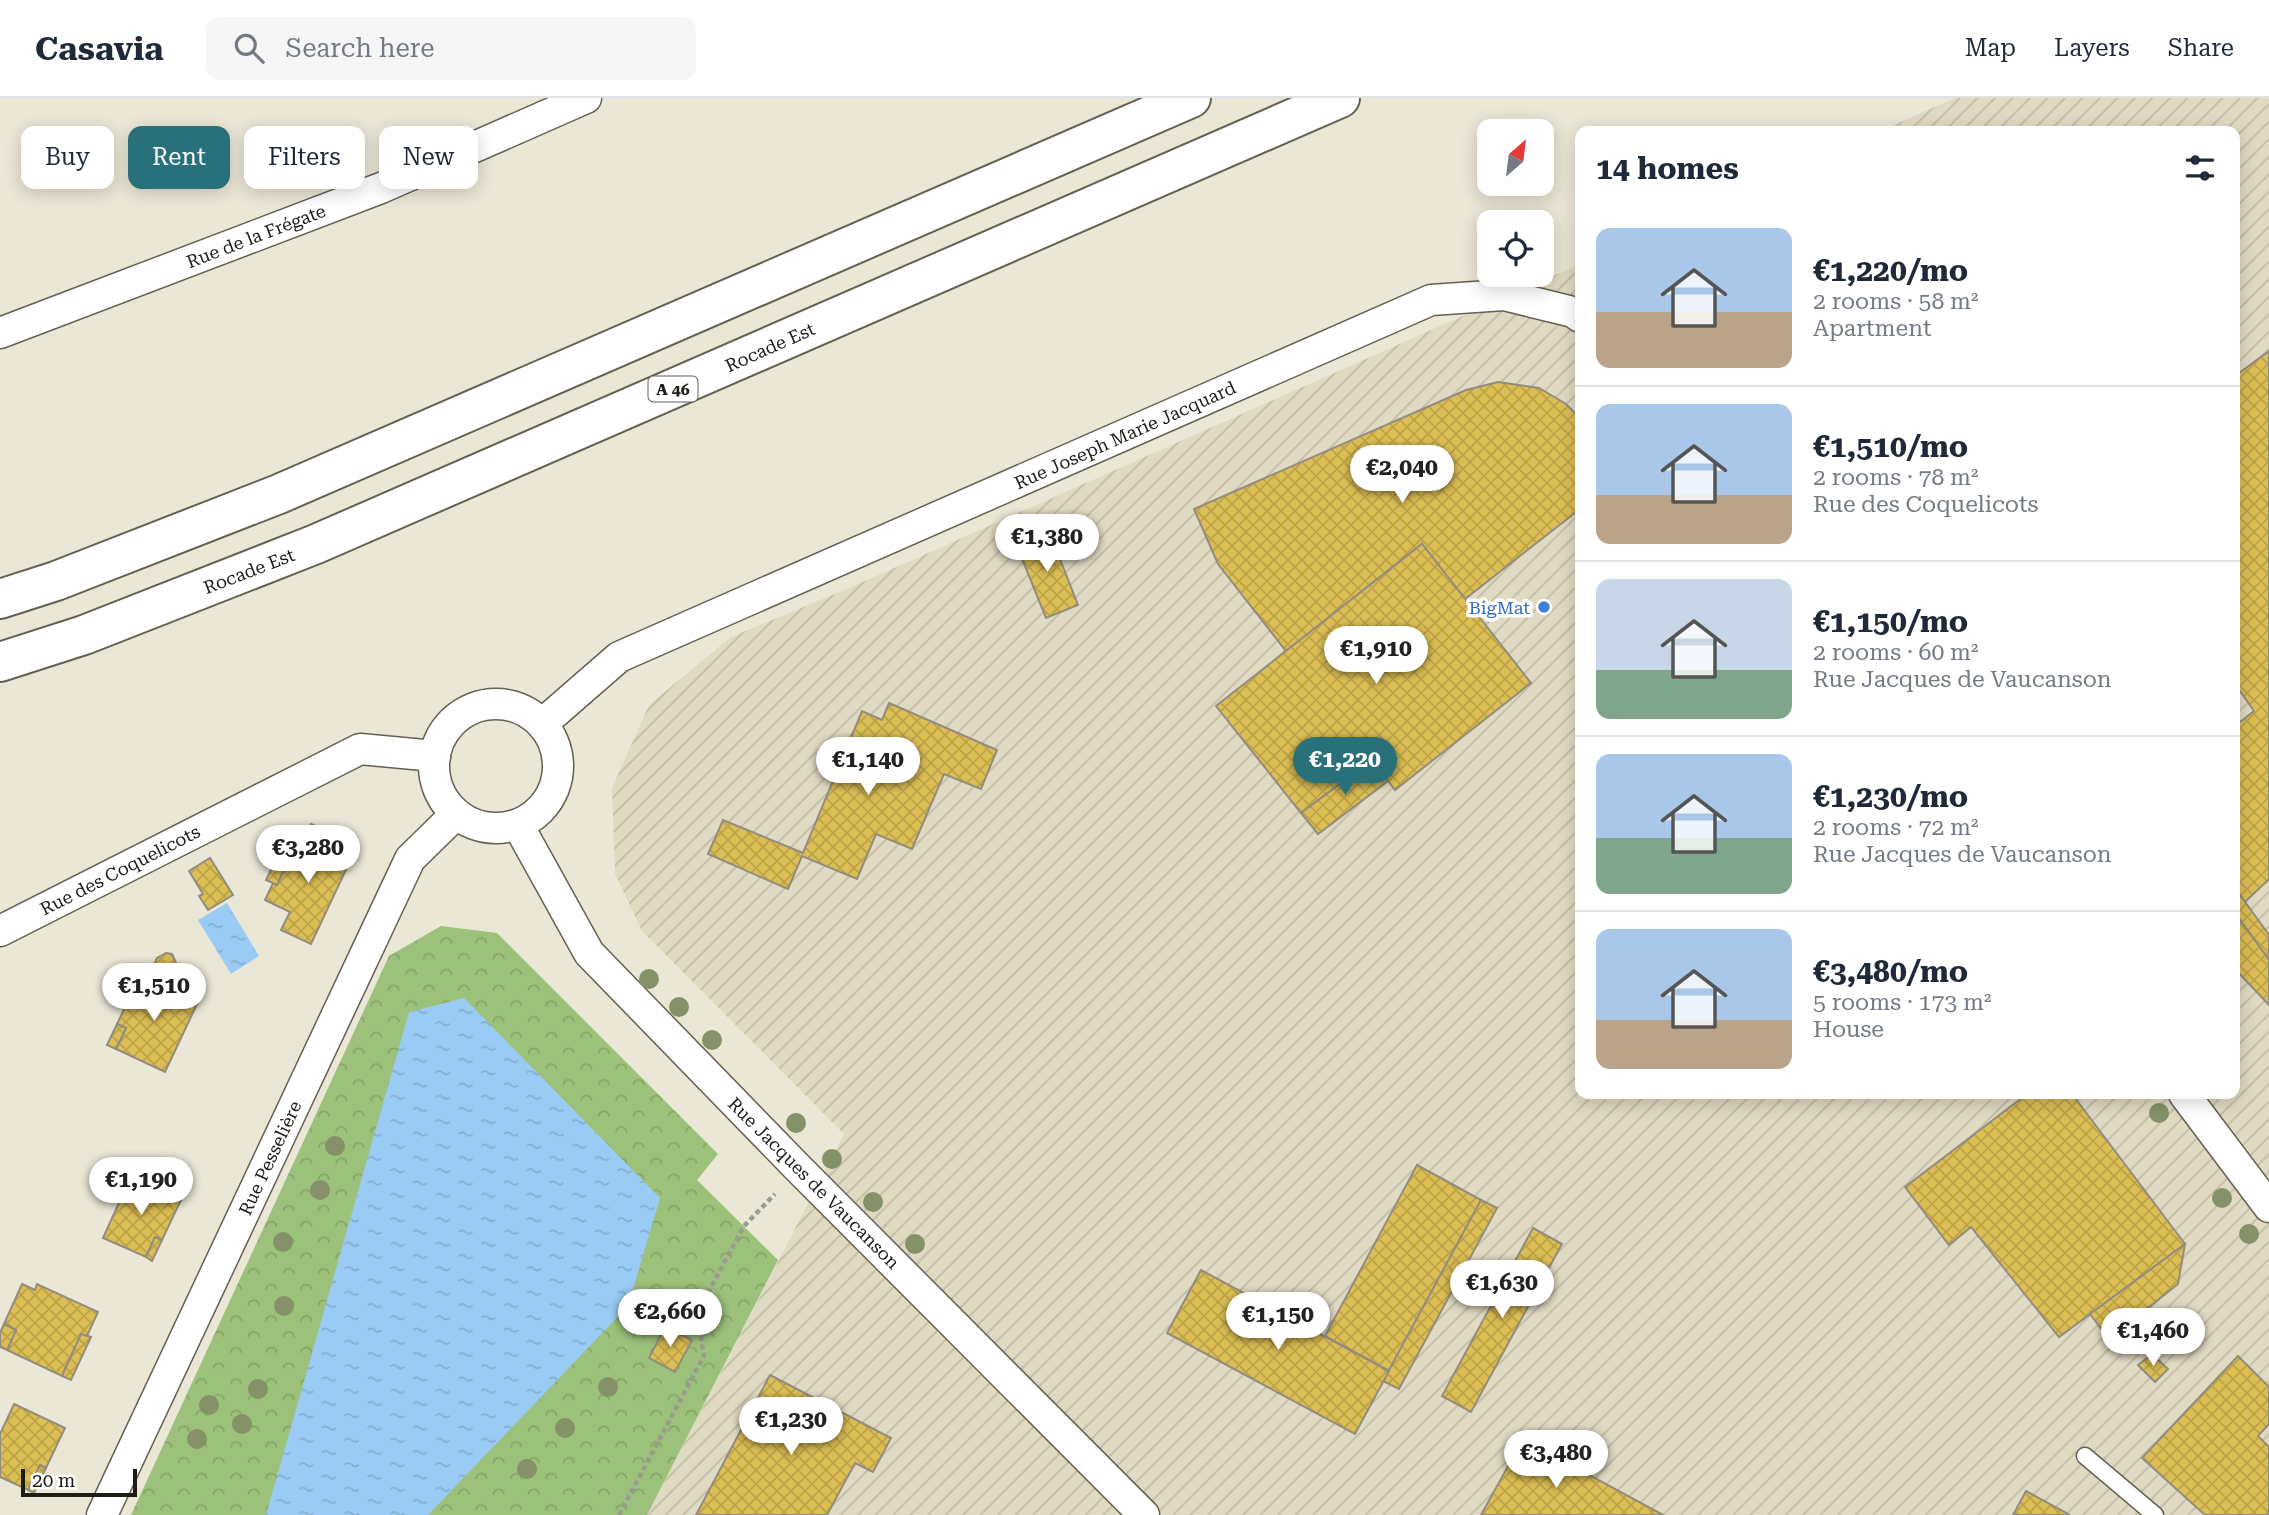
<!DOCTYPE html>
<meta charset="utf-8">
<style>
:root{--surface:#fff;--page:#f6f6f7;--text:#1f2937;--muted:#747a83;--line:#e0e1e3;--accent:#28707a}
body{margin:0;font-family:"Roboto Serif",serif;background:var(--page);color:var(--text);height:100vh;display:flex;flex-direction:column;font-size:26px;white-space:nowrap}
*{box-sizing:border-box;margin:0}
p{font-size:23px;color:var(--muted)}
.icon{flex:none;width:38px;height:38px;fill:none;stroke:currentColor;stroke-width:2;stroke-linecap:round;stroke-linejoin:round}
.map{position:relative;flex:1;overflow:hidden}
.side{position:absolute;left:1575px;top:28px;width:665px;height:973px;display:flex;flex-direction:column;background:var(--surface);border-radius:14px;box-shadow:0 4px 18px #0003}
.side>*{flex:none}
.banner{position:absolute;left:21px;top:28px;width:665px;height:63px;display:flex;gap:14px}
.needle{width:46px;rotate:28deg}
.fabs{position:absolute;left:1477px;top:21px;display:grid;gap:14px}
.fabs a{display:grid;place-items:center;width:77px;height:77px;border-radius:14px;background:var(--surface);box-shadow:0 4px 18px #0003;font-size:35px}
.scale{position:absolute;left:21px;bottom:18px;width:116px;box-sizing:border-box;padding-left:7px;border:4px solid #1e1c17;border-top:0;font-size:19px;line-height:24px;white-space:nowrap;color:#1e1c17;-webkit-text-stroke:5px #fff;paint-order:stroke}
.price{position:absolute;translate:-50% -60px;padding:0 16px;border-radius:24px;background:#fff;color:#222;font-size:23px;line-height:46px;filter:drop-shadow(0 2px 4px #0008)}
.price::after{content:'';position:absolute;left:50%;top:42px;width:21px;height:16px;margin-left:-10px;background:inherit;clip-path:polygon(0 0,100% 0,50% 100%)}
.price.current{background:var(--accent);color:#fff}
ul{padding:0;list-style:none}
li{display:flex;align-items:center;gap:21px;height:175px;padding:0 21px}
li+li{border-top:2px solid var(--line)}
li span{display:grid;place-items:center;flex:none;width:196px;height:140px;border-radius:14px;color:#555}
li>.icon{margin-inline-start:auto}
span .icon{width:84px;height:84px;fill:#fffc;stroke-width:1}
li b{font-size:30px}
h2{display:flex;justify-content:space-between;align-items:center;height:84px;padding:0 21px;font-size:30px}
.pill{padding:0 24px;border-radius:14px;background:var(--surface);box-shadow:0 4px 18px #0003;font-size:24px;line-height:63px}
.pill.current{background:var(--accent);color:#fff}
header{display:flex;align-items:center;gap:42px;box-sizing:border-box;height:98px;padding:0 35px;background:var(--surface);border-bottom:2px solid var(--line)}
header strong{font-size:33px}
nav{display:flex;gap:38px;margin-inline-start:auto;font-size:24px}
.search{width:490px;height:63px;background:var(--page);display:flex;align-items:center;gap:18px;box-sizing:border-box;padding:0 24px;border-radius:14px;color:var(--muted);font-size:26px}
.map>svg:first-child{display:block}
.industrial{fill:url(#industrial-furrows)}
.park{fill:url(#park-crowns)}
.water{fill:url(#water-ripples)}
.building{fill:url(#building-cross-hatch);stroke:#928d7f;stroke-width:2}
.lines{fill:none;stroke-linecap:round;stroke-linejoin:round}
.lane-casing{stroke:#646052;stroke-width:19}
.street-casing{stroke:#646052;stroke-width:33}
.highway-casing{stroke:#646052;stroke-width:42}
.path{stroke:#9c998d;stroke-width:4.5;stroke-dasharray:5 3.5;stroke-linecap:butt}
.lane{stroke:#fff;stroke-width:16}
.street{stroke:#fff;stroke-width:30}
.highway{stroke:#fff;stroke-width:38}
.tree{fill:#859268}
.shop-dot{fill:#3f7fe0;stroke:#fff;stroke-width:2.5}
.labels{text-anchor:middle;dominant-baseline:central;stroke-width:7;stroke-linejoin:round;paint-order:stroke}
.shield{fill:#fff;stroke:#62605d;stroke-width:2}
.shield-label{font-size:16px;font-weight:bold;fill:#1e1c17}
.street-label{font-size:18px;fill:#1e1c17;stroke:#fff}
.shop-label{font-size:18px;fill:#366cbe;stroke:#fff;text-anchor:end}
</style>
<header>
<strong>Casavia</strong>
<div class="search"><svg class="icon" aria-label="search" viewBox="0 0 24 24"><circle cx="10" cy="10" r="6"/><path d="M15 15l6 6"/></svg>Search here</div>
<nav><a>Map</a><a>Layers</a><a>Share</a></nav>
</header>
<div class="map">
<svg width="2269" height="1417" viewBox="0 0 2269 1417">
<defs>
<pattern id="industrial-furrows" width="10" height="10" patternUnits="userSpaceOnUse" patternTransform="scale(1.75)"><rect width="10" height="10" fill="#e1dac3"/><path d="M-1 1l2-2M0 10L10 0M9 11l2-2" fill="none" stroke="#c1baa7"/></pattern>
<pattern id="park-crowns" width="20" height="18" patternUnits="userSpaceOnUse" patternTransform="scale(1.75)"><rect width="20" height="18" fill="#9cc17b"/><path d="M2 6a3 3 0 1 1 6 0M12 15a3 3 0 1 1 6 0" fill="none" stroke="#86a56a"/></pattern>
<pattern id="water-ripples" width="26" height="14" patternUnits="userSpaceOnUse" patternTransform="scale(1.75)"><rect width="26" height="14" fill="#9acbf4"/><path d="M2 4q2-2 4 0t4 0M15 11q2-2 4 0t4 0" fill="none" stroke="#84aed0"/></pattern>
<pattern id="building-cross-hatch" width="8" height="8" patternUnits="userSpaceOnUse" patternTransform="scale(1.75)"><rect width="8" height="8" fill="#ddbe54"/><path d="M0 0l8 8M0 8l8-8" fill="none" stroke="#bda348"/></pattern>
</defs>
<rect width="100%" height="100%" fill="#ebe7d7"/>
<!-- industrial -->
<polygon class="industrial" points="1955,0 2269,0 2269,1417 647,1417 844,1036 642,833 615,776 612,690 649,607 731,539 849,490 1580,166 1580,996 2235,996 2235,33 1880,33"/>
<!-- park -->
<polygon class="park" points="441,828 497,835 718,1056 697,1082 778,1162 647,1417 131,1417 389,858"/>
<!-- water -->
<g class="water">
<polygon points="227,805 259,858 231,876 198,822"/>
<polygon points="464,900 660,1100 628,1208 428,1417 266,1417 409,914"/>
</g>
<!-- building -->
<g class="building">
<polygon points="2269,253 2269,781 2245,804 2240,797 2235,801 2235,628 2254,613 2235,586 2235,278"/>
<polygon points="1498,284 1539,290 1566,306 1580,320 1580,411 1465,501 1422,446 1286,553 1218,466 1194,411 1466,292"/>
<polygon points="1049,433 1078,507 1046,520 1016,446"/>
<polygon points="1422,446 1531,585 1395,692 1372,662 1301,715 1216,608"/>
<polygon points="889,605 997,652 981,691 944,676 912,751 876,736 857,781 802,758 788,791 708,756 723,722 803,755 862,613 882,622"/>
<polygon points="1372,662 1388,683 1318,736 1301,715"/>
<polygon points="311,726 348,744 343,755 306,736"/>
<polygon points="297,733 352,759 311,846 281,832 290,814 265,802 273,785 277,787 289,760 285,758"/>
<polygon points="279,755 289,760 277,787 266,782"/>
<polygon points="210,760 233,797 208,812 199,798 203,796 189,773"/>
<polygon points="2240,797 2269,837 2269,862 2235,815 2235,801"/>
<polygon points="2235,815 2269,862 2269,907 2235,871"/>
<polygon points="166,855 172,856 177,867 167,889 141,876 145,867 152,871 157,860"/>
<polygon points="141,876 198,904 165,974 116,951 126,930 117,926"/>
<polygon points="117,926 126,930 116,951 107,947"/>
<polygon points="2027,996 2072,996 2185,1146 2059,1239 1971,1129 1949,1147 1905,1089"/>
<polygon points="1417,1067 1481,1102 1389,1273 1325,1238"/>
<polygon points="131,1078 181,1102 162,1142 155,1139 146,1159 103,1140"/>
<polygon points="1481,1102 1497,1110 1399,1291 1383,1283"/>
<polygon points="1533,1130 1562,1146 1471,1314 1442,1298"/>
<polygon points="155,1139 162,1142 152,1163 146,1159"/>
<polygon points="2185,1146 2178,1186 2109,1241 2090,1216"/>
<polygon points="1201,1172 1389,1273 1355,1336 1167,1235"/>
<polygon points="22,1186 35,1192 37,1186 98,1214 87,1238 81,1236 62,1278 7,1252 16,1232 4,1226"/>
<polygon points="4,1226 16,1232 7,1252 0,1249 0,1235"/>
<polygon points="665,1229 692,1242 675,1274 649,1260"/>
<polygon points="81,1236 91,1239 71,1282 62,1278"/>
<polygon points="2152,1256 2168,1271 2155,1284 2138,1267"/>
<polygon points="2238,1258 2269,1289 2269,1326 2258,1338 2269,1349 2269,1417 2205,1417 2142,1360"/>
<polygon points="770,1277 891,1340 873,1374 855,1365 827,1417 696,1417"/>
<polygon points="14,1306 65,1330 46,1370 40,1367 28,1392 0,1379 0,1336"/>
<polygon points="1523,1341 1663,1417 1481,1417"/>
<polygon points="40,1367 46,1370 34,1395 28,1392"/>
<polygon points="2026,1393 2070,1417 2013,1417"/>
</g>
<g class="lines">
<!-- lane casing -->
<g class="lane-casing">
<polyline id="lane" points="2085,1358 2155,1417"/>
</g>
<!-- street casing -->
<g class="street-casing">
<g id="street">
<polyline points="0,235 381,90 586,0"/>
<circle cx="496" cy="668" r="62"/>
<polyline points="542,626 619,559 1431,202 1504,197 1573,214 1580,219"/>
<polyline points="518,727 589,855 799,1071 1144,1417"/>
<polyline points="0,833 360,651 435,658"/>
<polyline points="2184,996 2269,1109"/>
<polyline points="102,1417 410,761 456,716"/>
</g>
</g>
<!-- highway casing -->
<g class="highway-casing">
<g id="highway">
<polyline points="0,501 56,483 279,396 1191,0"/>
<polyline points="0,564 84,537 316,446 1340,0"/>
</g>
</g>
<!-- path -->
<polyline class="path" points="619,1417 704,1258 697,1215 744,1128 775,1096"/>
<!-- lane -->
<use href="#lane" class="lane"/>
<!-- street -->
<use href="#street" class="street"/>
<!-- highway -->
<use href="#highway" class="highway"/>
</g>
<!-- trees -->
<g class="tree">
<circle cx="649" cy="881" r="10"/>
<circle cx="679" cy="909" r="10"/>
<circle cx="712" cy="942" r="10"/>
<circle cx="2159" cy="1015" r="10"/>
<circle cx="796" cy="1025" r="10"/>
<circle cx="335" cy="1048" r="10"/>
<circle cx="832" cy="1061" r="10"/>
<circle cx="320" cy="1092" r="10"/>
<circle cx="2222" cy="1100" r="10"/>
<circle cx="873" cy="1104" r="10"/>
<circle cx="2249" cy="1136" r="10"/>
<circle cx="283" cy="1144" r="10"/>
<circle cx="915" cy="1146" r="10"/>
<circle cx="284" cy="1208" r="10"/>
<circle cx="690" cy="1208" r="10"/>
<circle cx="608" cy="1289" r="10"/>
<circle cx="258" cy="1291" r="10"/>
<circle cx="209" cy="1307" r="10"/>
<circle cx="242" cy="1326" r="10"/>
<circle cx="565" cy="1330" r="10"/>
<circle cx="197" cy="1341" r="10"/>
<circle cx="527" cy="1371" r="10"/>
</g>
<!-- markers -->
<circle class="shop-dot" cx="1544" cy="509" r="7"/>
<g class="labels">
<!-- shield labels -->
<rect class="shield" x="648.5" y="278.5" width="49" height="25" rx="5"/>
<g class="shield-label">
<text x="673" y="291">A 46</text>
</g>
<!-- street labels -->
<g class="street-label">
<text transform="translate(256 138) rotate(-21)">Rue de la Frégate</text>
<text transform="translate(770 249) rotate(-24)">Rocade Est</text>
<text transform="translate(1125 337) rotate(-24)">Rue Joseph Marie Jacquard</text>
<text transform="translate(249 473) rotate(-21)">Rocade Est</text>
<text transform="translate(120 772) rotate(-27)">Rue des Coquelicots</text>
<text transform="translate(270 1060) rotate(-65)">Rue Pesselière</text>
<text transform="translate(814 1085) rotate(45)">Rue Jacques de Vaucanson</text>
</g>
<!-- shop labels -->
<g class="shop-label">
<text x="1530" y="509">BigMat</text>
</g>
</g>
</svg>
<div class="fabs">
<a><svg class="needle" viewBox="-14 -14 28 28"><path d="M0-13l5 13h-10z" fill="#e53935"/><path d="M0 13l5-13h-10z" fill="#747a83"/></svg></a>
<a><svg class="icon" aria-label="locate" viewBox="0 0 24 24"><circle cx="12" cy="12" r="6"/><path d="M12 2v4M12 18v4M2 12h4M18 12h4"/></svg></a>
</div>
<div class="scale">20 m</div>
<b class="price" style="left:1402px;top:407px">€2,040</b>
<b class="price" style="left:1047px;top:476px">€1,380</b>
<b class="price" style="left:1376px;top:588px">€1,910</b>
<b class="price" style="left:868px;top:699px">€1,140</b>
<b class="price current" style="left:1345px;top:699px">€1,220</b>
<b class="price" style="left:308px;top:787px">€3,280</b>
<b class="price" style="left:154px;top:925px">€1,510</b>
<b class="price" style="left:141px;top:1119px">€1,190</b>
<b class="price" style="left:1502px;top:1222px">€1,630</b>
<b class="price" style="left:670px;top:1251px">€2,660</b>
<b class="price" style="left:1278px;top:1254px">€1,150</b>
<b class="price" style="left:2153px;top:1270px">€1,460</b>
<b class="price" style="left:791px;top:1359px">€1,230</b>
<b class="price" style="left:1556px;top:1392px">€3,480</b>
<div class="banner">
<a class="pill">Buy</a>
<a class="pill current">Rent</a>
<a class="pill">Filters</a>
<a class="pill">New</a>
</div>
<section class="side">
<h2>14 homes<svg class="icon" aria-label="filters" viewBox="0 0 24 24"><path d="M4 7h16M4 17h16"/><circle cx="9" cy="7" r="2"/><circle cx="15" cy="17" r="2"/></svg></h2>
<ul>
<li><span style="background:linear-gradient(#a9c7e8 60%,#b9a48a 0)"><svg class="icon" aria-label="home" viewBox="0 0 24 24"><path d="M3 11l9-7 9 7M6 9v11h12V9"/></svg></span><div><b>€1,220/mo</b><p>2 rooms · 58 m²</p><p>Apartment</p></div></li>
<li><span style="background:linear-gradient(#a9c7e8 65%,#b9a48a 0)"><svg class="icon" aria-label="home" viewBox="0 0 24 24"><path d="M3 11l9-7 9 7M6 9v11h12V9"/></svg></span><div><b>€1,510/mo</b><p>2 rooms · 78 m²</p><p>Rue des Coquelicots</p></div></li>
<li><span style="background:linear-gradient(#c9d6e8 65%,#7fa58c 0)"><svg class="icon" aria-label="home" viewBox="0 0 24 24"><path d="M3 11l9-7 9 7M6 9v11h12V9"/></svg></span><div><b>€1,150/mo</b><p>2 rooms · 60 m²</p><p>Rue Jacques de Vaucanson</p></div></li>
<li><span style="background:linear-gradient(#a9c7e8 60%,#7fa58c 0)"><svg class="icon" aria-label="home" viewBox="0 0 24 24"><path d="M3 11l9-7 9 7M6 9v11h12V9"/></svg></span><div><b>€1,230/mo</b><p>2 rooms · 72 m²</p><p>Rue Jacques de Vaucanson</p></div></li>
<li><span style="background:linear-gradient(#a9c7e8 65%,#b9a48a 0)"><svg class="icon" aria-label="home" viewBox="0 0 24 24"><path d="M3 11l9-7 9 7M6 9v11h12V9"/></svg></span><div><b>€3,480/mo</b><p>5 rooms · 173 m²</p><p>House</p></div></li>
</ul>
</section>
</div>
